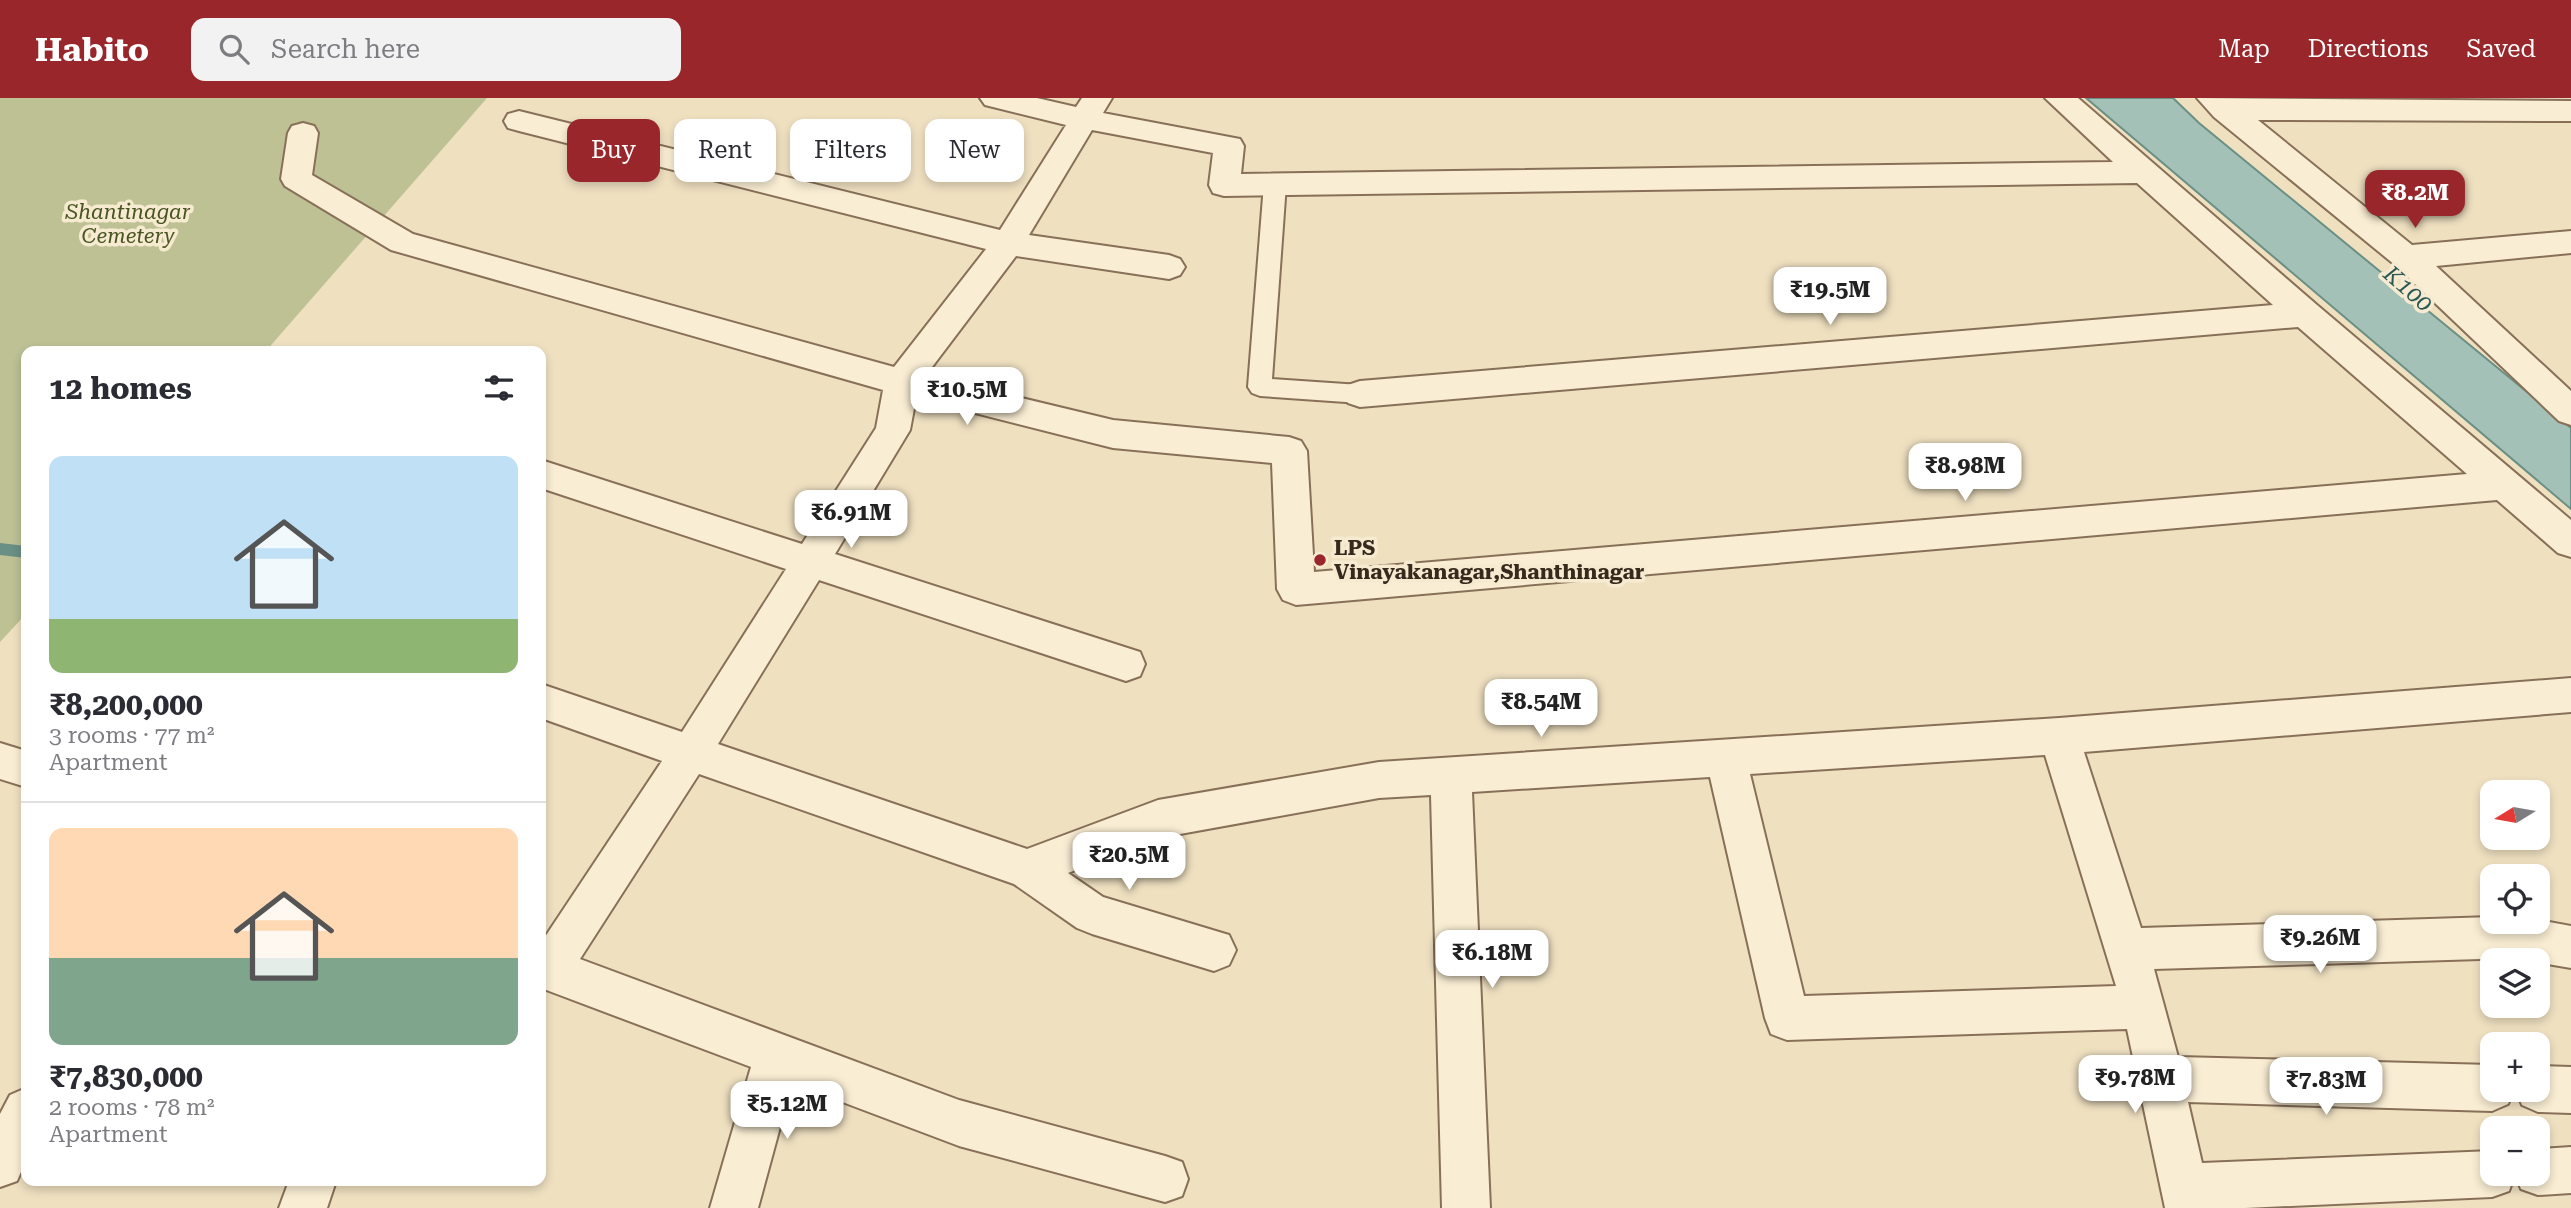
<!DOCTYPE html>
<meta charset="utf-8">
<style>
:root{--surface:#fff;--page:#f2f2f3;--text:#2b2b33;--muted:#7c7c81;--line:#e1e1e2;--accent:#98262a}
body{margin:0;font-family:"Roboto Serif",serif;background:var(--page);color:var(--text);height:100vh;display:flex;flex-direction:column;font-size:26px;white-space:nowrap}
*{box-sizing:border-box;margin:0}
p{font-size:23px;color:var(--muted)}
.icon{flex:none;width:38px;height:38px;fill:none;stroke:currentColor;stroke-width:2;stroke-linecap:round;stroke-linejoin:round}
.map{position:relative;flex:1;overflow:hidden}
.panel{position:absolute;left:21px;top:248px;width:525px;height:840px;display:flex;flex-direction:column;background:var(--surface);border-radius:14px;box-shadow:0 4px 10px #0003}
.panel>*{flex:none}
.hud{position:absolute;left:567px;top:21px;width:665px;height:63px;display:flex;gap:14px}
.needle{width:46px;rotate:259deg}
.buttons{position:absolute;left:2480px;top:682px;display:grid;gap:14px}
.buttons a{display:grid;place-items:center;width:70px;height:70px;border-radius:14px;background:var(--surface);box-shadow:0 4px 10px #0003;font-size:35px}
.price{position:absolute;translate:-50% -60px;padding:0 16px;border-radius:14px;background:#fff;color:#222;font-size:23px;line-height:46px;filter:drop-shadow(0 2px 4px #0008)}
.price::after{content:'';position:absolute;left:50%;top:42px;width:21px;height:16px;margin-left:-10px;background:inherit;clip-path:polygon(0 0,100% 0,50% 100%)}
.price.active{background:var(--accent);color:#fff}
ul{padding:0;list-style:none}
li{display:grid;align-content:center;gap:14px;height:371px;padding:0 28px}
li+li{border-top:2px solid var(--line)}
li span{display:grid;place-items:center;height:217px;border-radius:14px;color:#555}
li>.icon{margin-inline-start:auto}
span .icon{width:126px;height:126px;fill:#fffc;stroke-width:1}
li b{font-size:30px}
h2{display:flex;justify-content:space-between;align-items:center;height:84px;padding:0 28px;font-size:30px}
.pill{padding:0 24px;border-radius:14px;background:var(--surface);box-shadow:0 4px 10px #0003;font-size:24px;line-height:63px}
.pill.active{background:var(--accent);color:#fff}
header{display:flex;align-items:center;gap:42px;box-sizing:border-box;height:98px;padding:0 35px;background:var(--accent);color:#fff}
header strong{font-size:33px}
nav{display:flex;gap:38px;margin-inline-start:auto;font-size:24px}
.search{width:490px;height:63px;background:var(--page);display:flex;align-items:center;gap:18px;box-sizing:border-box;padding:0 24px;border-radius:14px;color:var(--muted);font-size:26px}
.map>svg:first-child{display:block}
.cemetery{fill:#bdc194}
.water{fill:#a3c1b7;stroke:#6a8f85;stroke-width:2}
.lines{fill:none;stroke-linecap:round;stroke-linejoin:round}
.stream{fill:#6a8f85;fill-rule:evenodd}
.service-casing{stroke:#887058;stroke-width:4}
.minor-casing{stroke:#887058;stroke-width:4}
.service{fill:#f9edd3;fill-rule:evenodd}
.minor{fill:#f9edd3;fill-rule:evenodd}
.poi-dot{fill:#98262a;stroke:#f6ead0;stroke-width:2.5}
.labels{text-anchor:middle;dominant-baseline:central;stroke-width:7;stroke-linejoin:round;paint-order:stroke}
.park-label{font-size:21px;font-style:italic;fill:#495423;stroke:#f6ead0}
.poi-label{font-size:21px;font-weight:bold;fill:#37291c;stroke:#f6ead0;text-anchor:start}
.water-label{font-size:23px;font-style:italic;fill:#2b5854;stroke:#f6ead0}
</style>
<header>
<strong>Habito</strong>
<div class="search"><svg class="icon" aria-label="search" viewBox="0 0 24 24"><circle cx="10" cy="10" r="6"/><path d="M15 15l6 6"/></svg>Search here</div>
<nav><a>Map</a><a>Directions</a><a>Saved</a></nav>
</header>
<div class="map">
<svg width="2571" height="1110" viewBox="0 0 2571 1110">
<rect width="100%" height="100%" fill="#efe0c0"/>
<!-- cemetery -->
<polygon class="cemetery" points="0,0 487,0 265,254 26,254 26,516 0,544"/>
<!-- water -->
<polygon class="water" points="2086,0 2173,0 2199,25 2571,330 2571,411"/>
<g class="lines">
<!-- stream -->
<polygon class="stream" points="0,445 26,448 26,460 0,457"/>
<!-- service casing -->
<g class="service-casing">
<polygon id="service" points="1275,79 1282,81 1286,86 1272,281 1360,287 1368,290 1372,296 1368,302 1360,305 1260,298 1252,295 1248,289 1264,86 1268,81"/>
</g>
<!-- minor casing -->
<g class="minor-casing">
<g id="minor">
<path d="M980,0H1037L1076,9L1082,0H1112L1103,15L1240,41L1244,48L1241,76L2113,64L2045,0H2078L2317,207L2571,422V459L2558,455L2497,402L1296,507L1283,502L1277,491L1272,365L1113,350L916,300L910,332L835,456L1140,554L1145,566L1140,578L1126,583L819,482L718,646L1027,751L1158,702L1379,664L2059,620L2571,580V614L2084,654L2141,830L2492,819V824L2538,822L2571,828V870L2513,860L2154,871L2178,959L2492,967V992H2514L2508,1006L2492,1013L2188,1004L2202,1065L2492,1053V1076H2515L2509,1093L2492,1099L2245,1110H2165L2127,931L1787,942L1771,936L1765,920L1710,679L1472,694L1490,1110H1442L1431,697L1379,700L1158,740L1068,775L1103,799L1229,837L1236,852L1229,867L1214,873L1092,836L1077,830L1014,786L699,676L580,861L959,1002L1165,1058L1182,1064L1188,1081L1182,1098L1165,1104L959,1048L792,985L758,1110H710L751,969L541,890V845L662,663L541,620V586L682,634L786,471L541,390V362L802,446L876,330L883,292L391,152L285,88L281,81L288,35L292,28L303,25L314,28L318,35L312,77L413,136L894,269L986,151L519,33L508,30L504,23L508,16L519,13L1000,132L1066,27L985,7ZM1092,32L1213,55L1209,87L1213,95L1224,98L2137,85L2273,207L1360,283L1348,287L1343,296L1348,305L1360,309L2298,229L2467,376L1314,474L1307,353L1301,343L1289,339L1113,322L926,277L1016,158L1169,181L1180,177L1185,169L1180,161L1169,157L1029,137ZM2045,657L2116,888L1804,898L1750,676Z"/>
<polygon points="2197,0 2571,3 2571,23 2258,22 2412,147 2571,133 2571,155 2436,168 2571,293 2571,327 2559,323 2395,167 2214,19"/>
<polygon points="0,645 26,653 26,689 0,681"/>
<polygon points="2538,968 2571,969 2571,1015 2538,1014 2522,1007 2516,992 2538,992"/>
<polygon points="26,990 26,1062 17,1083 0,1089 0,1016 10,997"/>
<polygon points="2571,1049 2571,1095 2538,1097 2521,1091 2515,1076 2538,1076 2538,1051"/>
<polygon points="289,1083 336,1083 327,1110 279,1110"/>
</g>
</g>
<!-- service -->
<use href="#service" class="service"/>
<!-- minor -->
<use href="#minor" class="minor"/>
</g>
<!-- markers -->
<circle class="poi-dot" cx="1320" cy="462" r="7"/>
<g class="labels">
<!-- park labels -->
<g class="park-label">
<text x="128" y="114">Shantinagar<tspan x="128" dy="24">Cemetery</tspan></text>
</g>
<!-- poi labels -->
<g class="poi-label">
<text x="1334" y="450">LPS<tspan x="1334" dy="24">Vinayakanagar,Shanthinagar</tspan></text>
</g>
<!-- water labels -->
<g class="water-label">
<text transform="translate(2408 191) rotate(41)">K100</text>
</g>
</g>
</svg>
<div class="buttons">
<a><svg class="needle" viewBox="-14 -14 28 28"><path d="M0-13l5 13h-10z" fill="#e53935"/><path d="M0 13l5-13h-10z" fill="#7c7c81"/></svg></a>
<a><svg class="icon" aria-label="locate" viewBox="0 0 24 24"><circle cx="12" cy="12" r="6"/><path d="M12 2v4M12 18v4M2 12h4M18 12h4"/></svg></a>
<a><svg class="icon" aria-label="layers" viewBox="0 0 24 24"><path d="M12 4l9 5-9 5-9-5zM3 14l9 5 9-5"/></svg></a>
<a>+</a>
<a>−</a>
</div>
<b class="price active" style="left:2415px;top:132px">₹8.2M</b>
<b class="price" style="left:1830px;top:229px">₹19.5M</b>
<b class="price" style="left:967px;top:329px">₹10.5M</b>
<b class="price" style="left:1965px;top:405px">₹8.98M</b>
<b class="price" style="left:851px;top:452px">₹6.91M</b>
<b class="price" style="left:1541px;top:641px">₹8.54M</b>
<b class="price" style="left:1129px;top:794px">₹20.5M</b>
<b class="price" style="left:2320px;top:877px">₹9.26M</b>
<b class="price" style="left:1492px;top:892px">₹6.18M</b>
<b class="price" style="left:2135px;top:1017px">₹9.78M</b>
<b class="price" style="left:2326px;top:1019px">₹7.83M</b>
<b class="price" style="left:787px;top:1043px">₹5.12M</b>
<div class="hud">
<a class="pill active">Buy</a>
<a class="pill">Rent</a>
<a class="pill">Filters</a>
<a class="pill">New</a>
</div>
<section class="panel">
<h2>12 homes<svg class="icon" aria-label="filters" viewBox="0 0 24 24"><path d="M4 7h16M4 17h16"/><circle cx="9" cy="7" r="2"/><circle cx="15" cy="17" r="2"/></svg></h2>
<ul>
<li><span style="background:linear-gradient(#bfe0f5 75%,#8fb573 0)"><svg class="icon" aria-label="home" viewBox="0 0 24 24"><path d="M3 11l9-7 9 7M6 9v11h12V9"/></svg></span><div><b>₹8,200,000</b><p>3 rooms · 77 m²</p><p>Apartment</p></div></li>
<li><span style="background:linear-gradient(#ffd9b3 60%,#7fa58c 0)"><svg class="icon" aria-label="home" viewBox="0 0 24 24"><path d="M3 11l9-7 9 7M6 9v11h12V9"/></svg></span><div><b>₹7,830,000</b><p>2 rooms · 78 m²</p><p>Apartment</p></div></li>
</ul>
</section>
</div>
